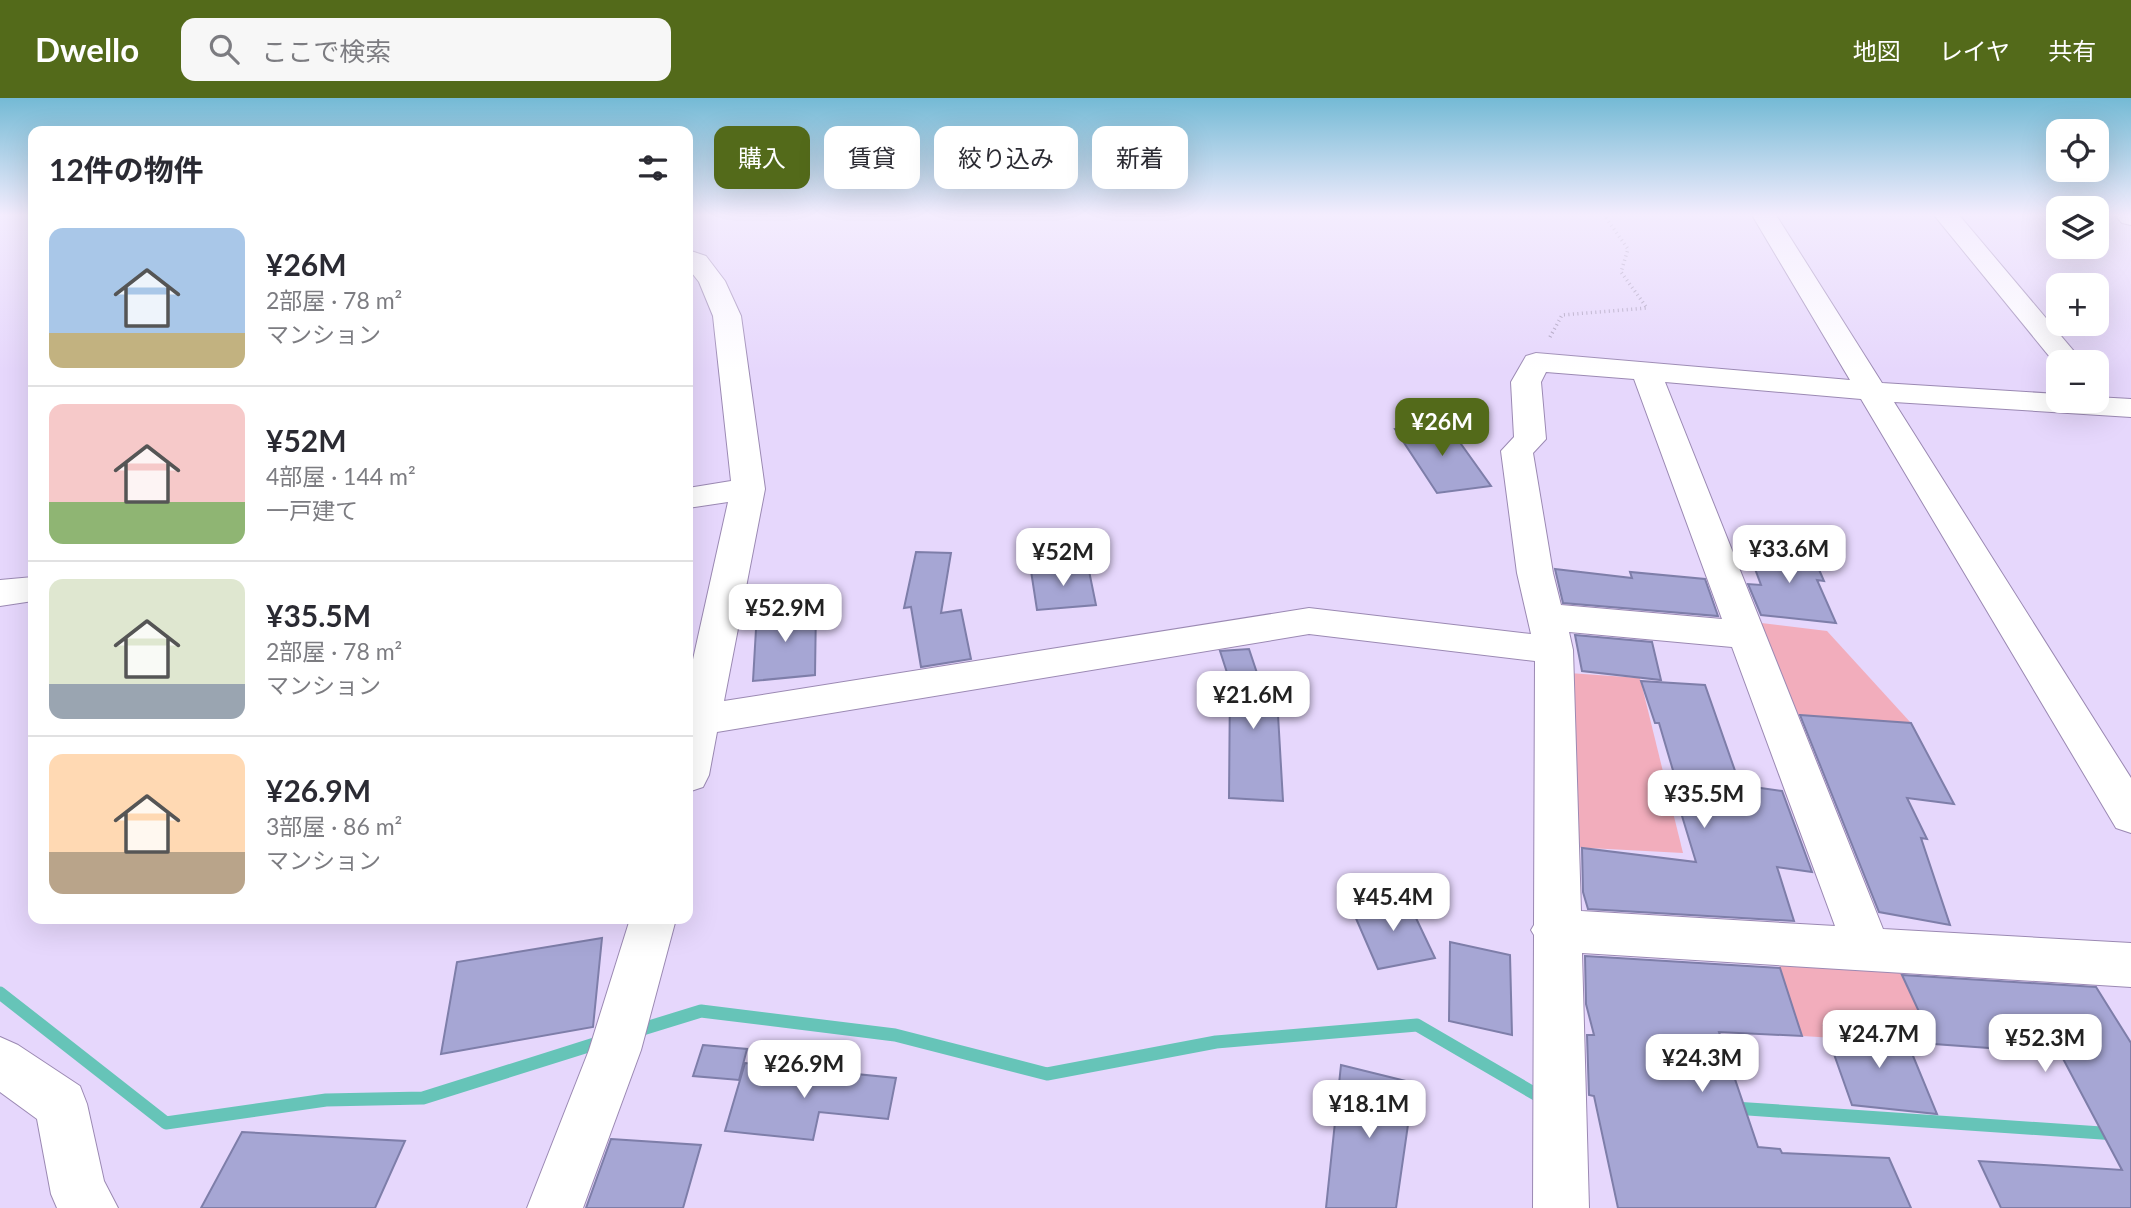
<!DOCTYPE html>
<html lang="ja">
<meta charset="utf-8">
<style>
:root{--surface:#fff;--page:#f7f7f7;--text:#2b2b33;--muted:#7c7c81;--line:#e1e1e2;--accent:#536a1a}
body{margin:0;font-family:Lato,"Noto Sans JP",sans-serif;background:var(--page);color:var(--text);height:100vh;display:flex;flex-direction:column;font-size:26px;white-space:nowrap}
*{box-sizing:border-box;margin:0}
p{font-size:23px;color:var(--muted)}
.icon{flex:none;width:38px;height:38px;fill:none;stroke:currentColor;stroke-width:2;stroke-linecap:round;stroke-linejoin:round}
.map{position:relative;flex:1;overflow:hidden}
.sheet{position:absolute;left:28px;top:28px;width:665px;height:798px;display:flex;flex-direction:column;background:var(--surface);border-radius:14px;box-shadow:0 7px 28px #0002}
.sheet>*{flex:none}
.hud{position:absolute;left:714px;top:28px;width:665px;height:63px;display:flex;gap:14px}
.buttons{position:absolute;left:2046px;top:21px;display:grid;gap:14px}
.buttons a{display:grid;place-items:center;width:63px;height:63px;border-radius:14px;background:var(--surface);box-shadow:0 7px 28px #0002;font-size:35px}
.price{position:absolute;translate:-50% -60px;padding:0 16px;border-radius:14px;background:#fff;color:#222;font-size:23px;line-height:46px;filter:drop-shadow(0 2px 4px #0008)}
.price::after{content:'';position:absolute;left:50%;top:42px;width:21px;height:16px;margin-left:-10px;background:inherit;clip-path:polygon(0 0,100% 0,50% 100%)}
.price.selected{background:var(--accent);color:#fff}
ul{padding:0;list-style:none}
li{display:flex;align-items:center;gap:21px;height:175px;padding:0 21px}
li+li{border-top:2px solid var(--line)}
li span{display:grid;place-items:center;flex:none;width:196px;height:140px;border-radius:14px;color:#555}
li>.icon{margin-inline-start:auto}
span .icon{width:84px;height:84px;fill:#fffc;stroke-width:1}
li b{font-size:30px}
h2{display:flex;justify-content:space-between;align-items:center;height:84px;padding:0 21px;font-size:30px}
.tag{padding:0 24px;border-radius:14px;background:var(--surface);box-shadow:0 7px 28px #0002;font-size:24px;line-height:63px}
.tag.selected{background:var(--accent);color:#fff}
header{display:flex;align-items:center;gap:42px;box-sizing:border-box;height:98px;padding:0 35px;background:var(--accent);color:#fff}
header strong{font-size:33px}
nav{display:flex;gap:38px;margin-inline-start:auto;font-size:24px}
.search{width:490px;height:63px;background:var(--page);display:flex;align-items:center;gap:18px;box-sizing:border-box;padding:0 24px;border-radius:14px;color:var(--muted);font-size:26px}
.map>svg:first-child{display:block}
.green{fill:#f2adbc}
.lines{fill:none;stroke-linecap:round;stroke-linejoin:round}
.stream{stroke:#66c4b8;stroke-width:13}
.building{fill:#a6a6d4;stroke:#7e7ea9;stroke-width:2}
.minor-casing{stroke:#9b89b3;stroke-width:2}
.path{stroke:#a599b7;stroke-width:3.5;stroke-dasharray:1 3.5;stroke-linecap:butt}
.minor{fill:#fff;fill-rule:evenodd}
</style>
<header>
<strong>Dwello</strong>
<div class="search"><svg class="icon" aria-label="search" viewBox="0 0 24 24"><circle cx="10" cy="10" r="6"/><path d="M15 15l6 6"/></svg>ここで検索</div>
<nav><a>地図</a><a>レイヤ</a><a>共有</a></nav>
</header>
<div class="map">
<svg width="2131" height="1110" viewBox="0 0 2131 1110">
<rect width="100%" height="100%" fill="#e6d7fc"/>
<!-- green -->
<g class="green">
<polygon points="1753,524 1827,533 1911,625 1791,616"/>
<polygon points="1569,575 1640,580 1683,755 1570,749"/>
<polygon points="1777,861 1896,865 1934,946 1802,938"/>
</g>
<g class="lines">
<!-- stream -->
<g class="stream">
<polyline points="0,895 166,1025 326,1002 423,1000 604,943"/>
<polyline points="636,933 701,913 895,937 1047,976 1216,944 1417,927 1537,997 1547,998"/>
<polyline points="1734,1010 2131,1037"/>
</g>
</g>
<!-- building -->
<g class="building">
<polygon points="1446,325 1491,388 1437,395 1395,331"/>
<polygon points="1746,447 1811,453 1824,483 1817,482 1836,525 1761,517 1748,486 1761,487"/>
<polygon points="916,454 951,455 941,515 961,512 971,561 921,569 911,509 904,510"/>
<polygon points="1088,468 1096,507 1037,512 1031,473"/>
<polygon points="1555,471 1632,480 1630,474 1705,481 1718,518 1563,505"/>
<polygon points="816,508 815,577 753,583 757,514"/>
<polygon points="1575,537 1652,544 1661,582 1582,573"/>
<polygon points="1249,551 1259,581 1276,582 1283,703 1229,700 1230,584 1220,553"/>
<polygon points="1641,583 1705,587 1740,687 1782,693 1812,774 1777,769 1794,823 1588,811 1583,794 1582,750 1696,764 1672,685 1677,686 1659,625 1655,625"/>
<polygon points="1800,617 1911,625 1954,706 1907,700 1927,741 1921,740 1950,827 1879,814"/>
<polygon points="1406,799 1435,860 1378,871 1351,809"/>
<polygon points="602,840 593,929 441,956 457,864"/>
<polygon points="1450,844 1510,857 1512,937 1449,923"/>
<polygon points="1585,858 1780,870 1802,938 1719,934 1758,1049 1780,1051 1782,1055 1889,1060 1911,1110 1618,1110 1594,998 1589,997 1587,937 1594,937 1586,906"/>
<polygon points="1902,877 2096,889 2131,945 2131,1110 2001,1110 1979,1063 2122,1072 2060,955 1934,946"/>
<polygon points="1824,928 1904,936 1937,1016 1852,1007"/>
<polygon points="703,947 747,951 739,982 693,978"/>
<polygon points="745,965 896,980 888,1021 819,1014 813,1042 725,1033"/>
<polygon points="1341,967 1414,985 1396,1110 1326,1110"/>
<polygon points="242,1034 405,1043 375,1110 201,1110"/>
<polygon points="611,1041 701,1047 683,1110 586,1110"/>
</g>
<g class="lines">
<!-- minor casing -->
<g class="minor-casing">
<g id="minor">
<path d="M1752,117H1776L1882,285L2058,296V303H2096V299L2131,301V319L1894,304L2131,680V735L2116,730L1861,301L1665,284L1883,831L2131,845V889L1582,855L1589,1110H1533L1534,837L1531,832L1534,827L1535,563L1309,536L717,634L709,677L703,689L688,694V584L728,404L688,410V390L731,383L713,218L699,184L688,170V152L706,158L725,183L741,218L765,391L724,603L1309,510L1531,536L1517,475L1501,353L1514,339L1511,284L1526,258L1536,255L1850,282ZM1546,274L1634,281L1722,521L1561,507L1553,475L1533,355L1546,341L1541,284ZM1569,534L1732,549L1835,828L1581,813L1573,552Z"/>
<polygon points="1934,117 1959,117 2083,264 2058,264 2058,269"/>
<polygon points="2115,117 2131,117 2131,127 2122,125"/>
<polygon points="33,479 33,503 0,508 0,482"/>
<polygon points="630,821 676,821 641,952 583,1110 527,1110 589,952"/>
<polygon points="0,939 18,947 80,988 87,1006 104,1083 118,1110 57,1110 51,1096 37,1021 0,994"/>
</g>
</g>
<!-- path -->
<polyline class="path" points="1550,239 1562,217 1647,210 1621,174 1628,151 1604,117"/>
<!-- minor -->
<use href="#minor" class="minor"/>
</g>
<!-- sky -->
<linearGradient id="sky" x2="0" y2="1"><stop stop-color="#74bad5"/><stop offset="0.43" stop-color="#f4edfe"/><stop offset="1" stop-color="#f4edfe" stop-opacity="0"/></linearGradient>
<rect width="2131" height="272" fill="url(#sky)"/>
</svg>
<div class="buttons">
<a><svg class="icon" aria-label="locate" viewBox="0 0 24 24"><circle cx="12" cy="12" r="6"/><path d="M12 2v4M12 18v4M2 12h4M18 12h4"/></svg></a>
<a><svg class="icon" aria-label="layers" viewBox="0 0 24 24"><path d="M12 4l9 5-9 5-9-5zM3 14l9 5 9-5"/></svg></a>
<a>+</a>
<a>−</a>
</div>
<b class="price selected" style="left:1442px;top:360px">¥26M</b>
<b class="price" style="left:1789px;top:487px">¥33.6M</b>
<b class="price" style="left:1063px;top:490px">¥52M</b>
<b class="price" style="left:785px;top:546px">¥52.9M</b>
<b class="price" style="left:1253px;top:633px">¥21.6M</b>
<b class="price" style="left:1704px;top:732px">¥35.5M</b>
<b class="price" style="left:1393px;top:835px">¥45.4M</b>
<b class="price" style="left:1879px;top:972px">¥24.7M</b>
<b class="price" style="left:2045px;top:976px">¥52.3M</b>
<b class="price" style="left:1702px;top:996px">¥24.3M</b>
<b class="price" style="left:804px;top:1002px">¥26.9M</b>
<b class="price" style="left:1369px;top:1042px">¥18.1M</b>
<div class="hud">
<a class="tag selected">購入</a>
<a class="tag">賃貸</a>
<a class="tag">絞り込み</a>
<a class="tag">新着</a>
</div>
<section class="sheet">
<h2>12件の物件<svg class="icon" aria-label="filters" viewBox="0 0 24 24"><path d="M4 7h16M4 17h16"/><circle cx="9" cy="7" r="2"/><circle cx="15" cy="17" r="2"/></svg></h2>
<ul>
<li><span style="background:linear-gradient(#a9c7e8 75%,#c2b280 0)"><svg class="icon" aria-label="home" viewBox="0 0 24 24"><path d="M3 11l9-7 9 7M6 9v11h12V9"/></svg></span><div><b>¥26M</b><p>2部屋 · 78 m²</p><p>マンション</p></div></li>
<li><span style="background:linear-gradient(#f6c9c9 70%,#8fb573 0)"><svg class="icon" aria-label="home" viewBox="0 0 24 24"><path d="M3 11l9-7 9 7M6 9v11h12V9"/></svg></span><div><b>¥52M</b><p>4部屋 · 144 m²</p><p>一戸建て</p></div></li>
<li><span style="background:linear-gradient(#dfe7d0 75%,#9aa5b1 0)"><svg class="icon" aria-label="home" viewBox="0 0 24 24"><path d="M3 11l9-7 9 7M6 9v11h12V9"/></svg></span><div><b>¥35.5M</b><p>2部屋 · 78 m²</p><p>マンション</p></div></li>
<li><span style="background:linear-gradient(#ffd9b3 70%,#b9a48a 0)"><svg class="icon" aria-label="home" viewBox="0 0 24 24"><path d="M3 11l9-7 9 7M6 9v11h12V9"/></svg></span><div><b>¥26.9M</b><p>3部屋 · 86 m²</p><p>マンション</p></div></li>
</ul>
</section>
</div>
